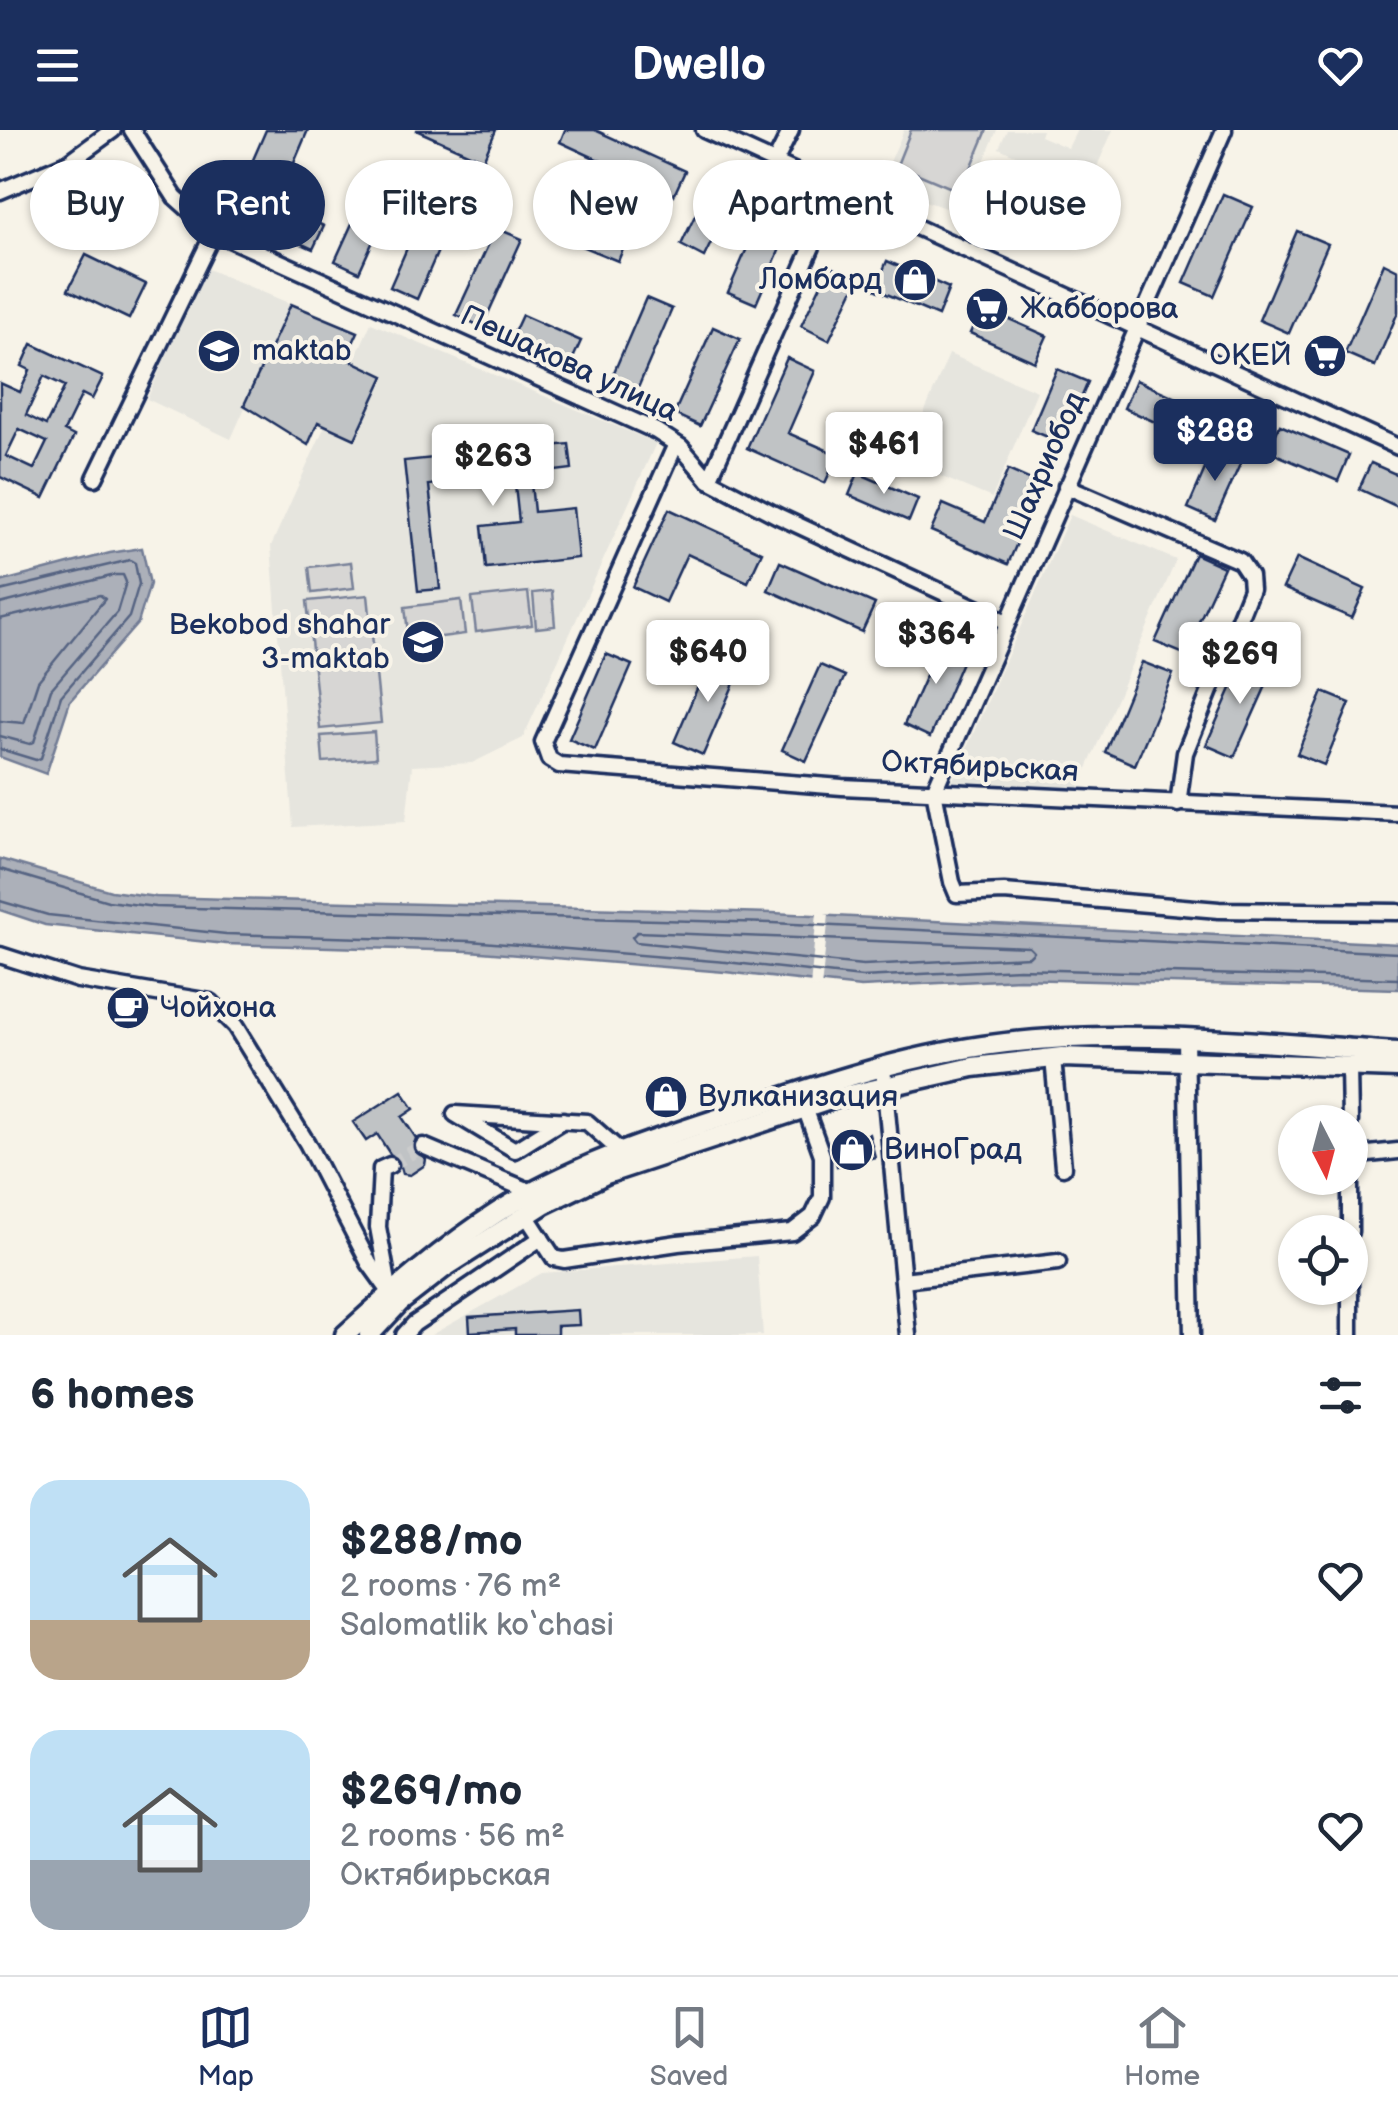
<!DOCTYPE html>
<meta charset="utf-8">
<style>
:root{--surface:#fff;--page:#f6f6f7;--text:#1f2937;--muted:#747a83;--line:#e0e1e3;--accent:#1b2f5e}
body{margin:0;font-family:"Balsamiq Sans",sans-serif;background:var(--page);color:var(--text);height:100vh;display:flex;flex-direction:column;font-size:38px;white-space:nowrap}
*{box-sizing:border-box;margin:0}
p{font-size:32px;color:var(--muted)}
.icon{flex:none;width:55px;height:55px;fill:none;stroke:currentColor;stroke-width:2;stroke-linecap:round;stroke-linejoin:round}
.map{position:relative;height:1205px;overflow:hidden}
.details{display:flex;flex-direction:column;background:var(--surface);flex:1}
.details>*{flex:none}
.hud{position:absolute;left:30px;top:30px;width:1340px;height:90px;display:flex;gap:20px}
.needle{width:65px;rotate:174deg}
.buttons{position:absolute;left:1278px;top:975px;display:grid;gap:20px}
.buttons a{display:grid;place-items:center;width:90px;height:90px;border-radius:50%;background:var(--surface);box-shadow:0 2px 8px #0004;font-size:50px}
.price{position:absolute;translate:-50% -85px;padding:0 22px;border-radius:10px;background:#fff;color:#222;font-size:32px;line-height:65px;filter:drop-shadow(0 2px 5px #0008)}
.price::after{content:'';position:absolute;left:50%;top:60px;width:30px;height:22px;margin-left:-15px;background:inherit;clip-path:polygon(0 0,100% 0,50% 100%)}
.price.active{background:var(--accent);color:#fff}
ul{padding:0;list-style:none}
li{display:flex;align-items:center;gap:30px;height:250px;padding:0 30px}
li span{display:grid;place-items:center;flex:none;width:280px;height:200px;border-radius:30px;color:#555}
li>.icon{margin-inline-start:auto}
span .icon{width:120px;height:120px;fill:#fffc;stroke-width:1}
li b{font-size:42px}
h2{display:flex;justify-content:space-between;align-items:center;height:120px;padding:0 30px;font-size:42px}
.chip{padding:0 35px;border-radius:45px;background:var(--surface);box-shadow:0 2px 8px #0004;font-size:35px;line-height:90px}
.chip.active{background:var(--accent);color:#fff}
header{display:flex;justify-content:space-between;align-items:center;height:130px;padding:0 30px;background:var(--accent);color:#fff;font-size:45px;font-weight:600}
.dock{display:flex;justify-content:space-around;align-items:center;height:140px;border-top:2px solid var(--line);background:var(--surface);font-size:28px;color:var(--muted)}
.dock a{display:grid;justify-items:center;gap:5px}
.dock .active{color:var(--accent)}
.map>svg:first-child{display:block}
.built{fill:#e6e5de}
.green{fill:#d7d6d4;stroke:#798299;stroke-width:2.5}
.water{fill:#acb0b9;stroke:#727c95;stroke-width:2.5}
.pier{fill:#f7f3e8}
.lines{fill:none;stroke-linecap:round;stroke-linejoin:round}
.shore{stroke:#556382;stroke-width:2.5}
.building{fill:#c0c3c5;stroke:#1b2f5e;stroke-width:2.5;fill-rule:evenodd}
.minor-tunnel{stroke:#cbcccc;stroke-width:14;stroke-dasharray:14 7;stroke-linecap:butt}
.minor-casing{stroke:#1b2f5e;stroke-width:21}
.major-casing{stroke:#1b2f5e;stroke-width:25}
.minor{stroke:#f7f3e8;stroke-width:14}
.major{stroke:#f7f3e8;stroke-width:18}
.labels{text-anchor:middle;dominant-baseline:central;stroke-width:8;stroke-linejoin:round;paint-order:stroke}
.poi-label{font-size:30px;fill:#1b2f5e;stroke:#f7f3e8;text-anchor:start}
.street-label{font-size:30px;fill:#1b2f5e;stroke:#f7f3e8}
</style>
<header><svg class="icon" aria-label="menu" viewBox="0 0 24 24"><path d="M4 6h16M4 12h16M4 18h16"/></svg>Dwello<svg class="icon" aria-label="heart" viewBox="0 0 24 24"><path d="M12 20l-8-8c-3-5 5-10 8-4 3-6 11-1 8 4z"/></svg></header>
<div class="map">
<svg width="1398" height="1205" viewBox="0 0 1398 1205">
<rect width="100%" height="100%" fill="#f7f3e8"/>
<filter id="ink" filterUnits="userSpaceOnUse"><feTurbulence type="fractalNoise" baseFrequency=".01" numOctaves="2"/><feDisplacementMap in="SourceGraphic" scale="20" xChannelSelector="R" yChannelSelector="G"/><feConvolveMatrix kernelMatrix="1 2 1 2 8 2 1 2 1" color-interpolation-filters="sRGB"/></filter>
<g filter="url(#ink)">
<!-- built -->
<g class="built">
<polygon points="904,0 997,0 962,84 880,55"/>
<polygon points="1007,0 1042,0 1040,6 1068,18 1077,0 1113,0 1088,57 999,18"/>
<polygon points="205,138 291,174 231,309 147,269"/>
<polygon points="371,193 656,313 523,608 472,633 412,636 406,691 293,697 271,416"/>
<polygon points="949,224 1037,261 992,368 904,331"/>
<polygon points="1070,385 1176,430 1071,676 946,665"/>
<polygon points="757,1126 763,1205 431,1205 542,1143"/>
</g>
<!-- green -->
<g class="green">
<polygon points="911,0 987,0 961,62 897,35"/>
<polygon points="351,432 354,458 312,463 309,437"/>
<polygon points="552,461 555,496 536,498 533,463"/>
<polygon points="528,462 532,495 476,502 472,468"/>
<polygon points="368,465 381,593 320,599 307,471"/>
<polygon points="461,470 465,504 409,511 405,477"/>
<polygon points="374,602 376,628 323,632 321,606"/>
</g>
<!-- water -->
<g class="water">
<polygon points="142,418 150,454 138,493 70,571 46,644 0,627 0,452 110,423"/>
<polygon points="0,729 111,761 156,767 772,783 1398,814 1398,859 1019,849 861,857 725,842 469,821 226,814 45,795 0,780"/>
</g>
<!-- pier -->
<polygon class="pier" points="817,782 829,785 821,858 810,857"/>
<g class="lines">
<!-- shore -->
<g class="shore">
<polyline points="0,461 130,430 135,433 139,454 129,487 61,566 41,628 36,630 0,619"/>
<polyline points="0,474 115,445 123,445 126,452 117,482 51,559 34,612 30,614 0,606"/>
<polyline points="0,489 100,465 105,469 38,551 24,593 0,591"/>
<polyline points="0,739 108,771 155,777 772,793 1398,823"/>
<polyline points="0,771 48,785 226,804 470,811 726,832 862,847 1019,839 1398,849"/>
<polygon points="637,802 1029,817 1034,822 1029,827 863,835 636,812 632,807"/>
</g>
</g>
<!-- building -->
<g class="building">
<polygon points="266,0 308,0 288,47 252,32"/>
<polygon points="416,0 496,0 483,30"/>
<polygon points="565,0 595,0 685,41 674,65 560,12"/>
<polygon points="375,43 399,54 359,142 335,131"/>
<polygon points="711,52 735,64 704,127 681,115"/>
<polygon points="1223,64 1253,77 1214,166 1184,153"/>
<polygon points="428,70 455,82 417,169 390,157"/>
<polygon points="283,77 324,96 313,119 273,101"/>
<polygon points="568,80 629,105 618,131 557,106"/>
<polygon points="496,98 522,109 482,197 456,185"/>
<polygon points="1297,101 1328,114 1289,203 1259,190"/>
<polygon points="754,102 782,114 756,174 728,162"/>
<polygon points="86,125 146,154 129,189 68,160"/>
<polygon points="887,131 949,158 938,186 875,159"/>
<polygon points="1384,133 1398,140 1398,182 1375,236 1345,223"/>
<polygon points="830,136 858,150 829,210 801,196"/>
<polygon points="646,168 672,179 634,267 608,256"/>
<polygon points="291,174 358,202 346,228 384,246 355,309 318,292 308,315 244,275"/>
<polygon points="982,177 1047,206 1035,232 970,203"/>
<polygon points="522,185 581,211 569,237 510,211"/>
<polygon points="713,197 740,209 700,296 674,284"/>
<path d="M32,214L103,247L92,269L82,264L64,301L74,306L44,368L0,347V253L20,262L30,240L22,236ZM44,246L65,256L46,295L26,285ZM19,299L47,312L34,339L6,326Z"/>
<polygon points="787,228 815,241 788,303 838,325 825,353 747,318"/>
<polygon points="1057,239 1088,252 1062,313 1031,300"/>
<polygon points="1136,250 1199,278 1186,306 1124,278"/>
<polygon points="1280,295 1349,325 1338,351 1268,321"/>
<polygon points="569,314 572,339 530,344 534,382 573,378 578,428 486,438 482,396 519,392 514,346 429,355 440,459 418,461 404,331"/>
<polygon points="1214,318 1242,330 1215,390 1188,378"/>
<polygon points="1371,333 1398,345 1398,377 1359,359"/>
<polygon points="1008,340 1042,355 1008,434 931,401 943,374 985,392"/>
<polygon points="858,343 918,369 909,391 849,365"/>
<polygon points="669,379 762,422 748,452 687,424 665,472 633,457"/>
<polygon points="1195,424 1224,437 1184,524 1155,512"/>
<polygon points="1297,428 1365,459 1352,488 1283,458"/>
<polygon points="780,432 875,474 862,502 768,460"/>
<polygon points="943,507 968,518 930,607 904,595"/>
<polygon points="606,524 632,535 595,620 569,609"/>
<polygon points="712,524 741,537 703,625 674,612"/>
<polygon points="1245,527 1273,540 1234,627 1206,615"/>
<polygon points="1142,532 1173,544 1135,635 1105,622"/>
<polygon points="820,535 845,546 806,631 782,620"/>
<polygon points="1323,562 1350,573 1324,635 1297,624"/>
<polygon points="675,956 680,970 656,976 652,964"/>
<polygon points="402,961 414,979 402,987 416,1008 413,1018 426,1029 425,1035 410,1045 403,1044 399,1030 390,1024 377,1004 366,1011 353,992"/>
<polygon points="869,1004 875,1027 837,1036 832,1013"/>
<polygon points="578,1180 579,1195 557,1196 557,1205 515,1205 515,1199 470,1202 469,1187"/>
</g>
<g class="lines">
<!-- minor-tunnel -->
<polyline class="minor-tunnel" points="390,1035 423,1016"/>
<!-- minor casing -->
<g class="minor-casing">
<g id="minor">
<polyline points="132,0 175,67 214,102 656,301 681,317 709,350 778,386 1007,492"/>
<polyline points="704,0 1398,317"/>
<polyline points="1224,0 934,661 952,752 957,764 1004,762 1219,780 1398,782"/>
<polyline points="775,32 791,0"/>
<polyline points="0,61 69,32 113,0"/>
<polyline points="676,314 543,612 549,629 559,635 842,657 1398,683"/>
<polyline points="95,348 214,102"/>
<polyline points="709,350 837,60"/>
<polyline points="1066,356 1240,431 1250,446 1251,459 1185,623 1178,674"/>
<polyline points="0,825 78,850 211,872 235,896 307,1013 369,1133 395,1169"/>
<polyline points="1186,909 1192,1205"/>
<polyline points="1053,928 1063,1037"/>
<polyline points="1349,937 1350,992"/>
<polyline points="883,938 908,1205"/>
<polyline points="563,990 515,1020 455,984 587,992 620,1021"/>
<polyline points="423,1016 539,1065"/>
<polyline points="1350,1026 1398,1021"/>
<polyline points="1350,1048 1350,1102"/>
<polyline points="526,1085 554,1128 564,1130 678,1113 792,1102 813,1086 822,1067 822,1025 803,972"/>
<polyline points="1350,1143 1350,1205"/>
<polyline points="903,1150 1058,1132"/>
<polyline points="389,1158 378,1097 381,1039 390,1035"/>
<polyline points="404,1205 414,1194 541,1108"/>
</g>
</g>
<!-- major casing -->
<g class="major-casing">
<g id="major">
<path d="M345,1205C393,1161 443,1117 498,1082C572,1035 653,1010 735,983C816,956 898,928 983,916C1119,896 1262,913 1398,922"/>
<polyline points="369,1205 399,1173 444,1138 544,1074 606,1044 836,968 973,937 1062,927 1398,938"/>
</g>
</g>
<!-- minor -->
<use href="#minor" class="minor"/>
<!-- major -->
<use href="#major" class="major"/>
</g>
</g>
<!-- icons -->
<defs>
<g id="shop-disc" transform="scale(2.25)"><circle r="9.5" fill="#1b2f5e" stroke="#f7f3e8"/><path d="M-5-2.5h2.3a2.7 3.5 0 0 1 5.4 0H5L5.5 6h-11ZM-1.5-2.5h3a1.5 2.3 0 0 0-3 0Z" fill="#fff"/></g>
<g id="supermarket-disc" transform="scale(2.25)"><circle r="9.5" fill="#1b2f5e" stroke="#f7f3e8"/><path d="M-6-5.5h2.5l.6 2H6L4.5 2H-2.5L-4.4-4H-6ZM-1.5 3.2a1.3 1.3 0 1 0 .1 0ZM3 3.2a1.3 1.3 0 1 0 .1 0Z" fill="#fff"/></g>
<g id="school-disc" transform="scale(2.25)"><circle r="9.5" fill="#1b2f5e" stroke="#f7f3e8"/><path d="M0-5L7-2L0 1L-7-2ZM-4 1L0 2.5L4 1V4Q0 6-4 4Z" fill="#fff"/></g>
<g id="cafe-disc" transform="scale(2.25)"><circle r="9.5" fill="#1b2f5e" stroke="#f7f3e8"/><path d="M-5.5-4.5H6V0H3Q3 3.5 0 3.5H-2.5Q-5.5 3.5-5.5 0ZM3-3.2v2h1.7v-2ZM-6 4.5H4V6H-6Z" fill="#fff"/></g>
</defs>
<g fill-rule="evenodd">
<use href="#shop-disc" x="915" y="150"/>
<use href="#supermarket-disc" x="987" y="179"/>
<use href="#school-disc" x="219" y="221"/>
<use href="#supermarket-disc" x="1325" y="226"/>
<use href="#school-disc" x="423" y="512"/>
<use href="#cafe-disc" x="128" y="878"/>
<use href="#shop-disc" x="666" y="967"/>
<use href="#shop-disc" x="852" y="1020"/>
</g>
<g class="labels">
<!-- poi labels -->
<g class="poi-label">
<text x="882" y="150" text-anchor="end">Ломбард</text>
<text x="1020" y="179">Жабборова</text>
<text x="252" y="221">maktab</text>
<text x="1292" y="226" text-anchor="end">ОКЕЙ</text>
<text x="390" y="495" text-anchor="end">Bekobod shahar<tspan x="390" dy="34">3-maktab</tspan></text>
<text x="160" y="878">Чойхона</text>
<text x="698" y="967">Вулканизация</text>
<text x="884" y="1020">ВиноГрад</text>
</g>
<!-- street labels -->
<g class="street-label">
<text transform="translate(569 234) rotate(25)">Пешакова улица</text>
<text transform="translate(1045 336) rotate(-66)">Шахриобод</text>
<text transform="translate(980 637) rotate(3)">Октябирьская</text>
</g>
</g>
</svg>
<div class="buttons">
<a><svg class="needle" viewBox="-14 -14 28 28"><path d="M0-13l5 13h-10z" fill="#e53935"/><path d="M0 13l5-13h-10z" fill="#747a83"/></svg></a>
<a><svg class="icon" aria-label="locate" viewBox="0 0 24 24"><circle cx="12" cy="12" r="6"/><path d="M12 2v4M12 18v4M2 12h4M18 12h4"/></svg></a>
</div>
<b class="price active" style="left:1215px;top:354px">$288</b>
<b class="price" style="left:884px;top:367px">$461</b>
<b class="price" style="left:493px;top:379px">$263</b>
<b class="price" style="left:936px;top:557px">$364</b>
<b class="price" style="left:708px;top:575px">$640</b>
<b class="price" style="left:1240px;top:577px">$269</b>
<div class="hud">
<a class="chip">Buy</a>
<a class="chip active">Rent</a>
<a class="chip">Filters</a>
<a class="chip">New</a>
<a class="chip">Apartment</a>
<a class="chip">House</a>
</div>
</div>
<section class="details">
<h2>6 homes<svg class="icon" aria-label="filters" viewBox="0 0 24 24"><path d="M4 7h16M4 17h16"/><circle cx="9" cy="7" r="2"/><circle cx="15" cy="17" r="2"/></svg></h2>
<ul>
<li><span style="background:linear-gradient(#bfe0f5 70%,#b9a48a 0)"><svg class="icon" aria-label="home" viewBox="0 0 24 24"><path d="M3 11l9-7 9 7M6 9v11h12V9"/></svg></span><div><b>$288/mo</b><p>2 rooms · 76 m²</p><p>Salomatlik ko‘chasi</p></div><svg class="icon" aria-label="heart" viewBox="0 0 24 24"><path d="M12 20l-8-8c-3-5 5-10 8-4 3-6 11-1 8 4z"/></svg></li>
<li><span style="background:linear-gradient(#bfe0f5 65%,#9aa5b1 0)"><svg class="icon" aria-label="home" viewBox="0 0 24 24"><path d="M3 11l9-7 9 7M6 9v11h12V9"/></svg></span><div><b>$269/mo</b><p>2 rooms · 56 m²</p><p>Октябирьская</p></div><svg class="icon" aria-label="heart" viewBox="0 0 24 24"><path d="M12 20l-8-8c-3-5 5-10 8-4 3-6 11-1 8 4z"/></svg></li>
</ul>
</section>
<nav class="dock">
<a class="active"><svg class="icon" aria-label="map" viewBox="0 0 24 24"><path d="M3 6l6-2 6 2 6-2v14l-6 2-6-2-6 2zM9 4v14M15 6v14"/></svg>Map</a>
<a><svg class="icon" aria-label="saved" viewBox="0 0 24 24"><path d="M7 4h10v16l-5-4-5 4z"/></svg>Saved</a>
<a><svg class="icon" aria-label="home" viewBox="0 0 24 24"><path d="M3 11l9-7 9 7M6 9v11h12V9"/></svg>Home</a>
</nav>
